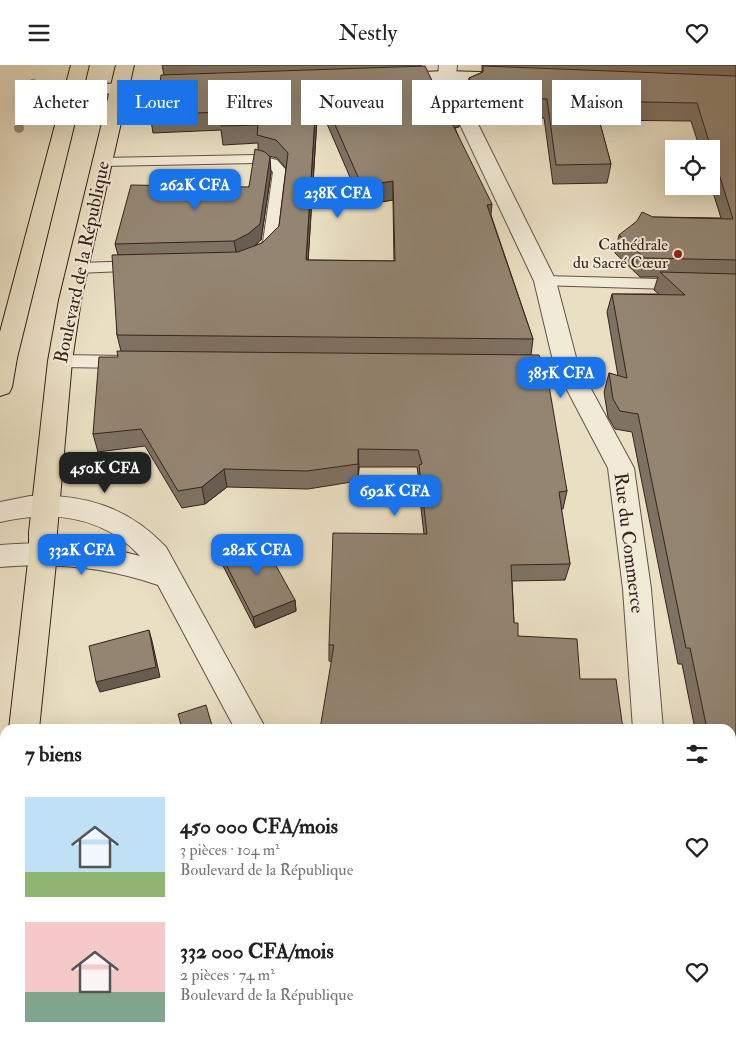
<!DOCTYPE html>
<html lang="fr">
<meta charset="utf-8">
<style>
:root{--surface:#fff;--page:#f6f6f6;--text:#222;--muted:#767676;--accent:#1a73e8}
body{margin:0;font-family:"IM FELL Double Pica",serif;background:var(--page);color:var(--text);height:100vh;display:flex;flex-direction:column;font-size:19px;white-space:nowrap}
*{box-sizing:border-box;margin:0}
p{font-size:16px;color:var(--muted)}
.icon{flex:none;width:28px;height:28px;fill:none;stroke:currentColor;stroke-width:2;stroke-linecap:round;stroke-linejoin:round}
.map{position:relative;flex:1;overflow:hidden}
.details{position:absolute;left:0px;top:659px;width:736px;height:321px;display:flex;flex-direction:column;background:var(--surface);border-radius:15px 15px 0 0;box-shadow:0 5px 20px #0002}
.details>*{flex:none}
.banner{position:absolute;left:15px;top:15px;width:706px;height:45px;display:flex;gap:10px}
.controls{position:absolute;left:665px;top:75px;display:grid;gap:10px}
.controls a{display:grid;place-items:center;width:55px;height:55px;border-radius:0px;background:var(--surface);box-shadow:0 5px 20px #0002;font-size:25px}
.price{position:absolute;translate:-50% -42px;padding:0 11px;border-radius:10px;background:var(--accent);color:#fff;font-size:16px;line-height:32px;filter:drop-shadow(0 1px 2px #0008)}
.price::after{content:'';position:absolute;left:50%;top:30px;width:15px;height:11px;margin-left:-8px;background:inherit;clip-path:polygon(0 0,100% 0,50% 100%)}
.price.on{background:#222;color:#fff}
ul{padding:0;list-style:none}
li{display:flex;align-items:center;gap:15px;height:125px;padding:0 25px}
li span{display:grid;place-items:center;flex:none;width:140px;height:100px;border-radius:0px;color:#555}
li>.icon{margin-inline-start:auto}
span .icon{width:60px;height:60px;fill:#fffc;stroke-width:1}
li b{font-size:21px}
h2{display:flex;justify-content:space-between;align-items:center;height:60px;padding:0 25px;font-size:21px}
.tag{padding:0 18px;border-radius:0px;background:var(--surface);box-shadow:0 5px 20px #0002;font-size:18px;line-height:45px}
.tag.on{background:var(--accent);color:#fff}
header{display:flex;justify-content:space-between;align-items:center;height:65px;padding:0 25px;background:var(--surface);font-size:22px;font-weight:600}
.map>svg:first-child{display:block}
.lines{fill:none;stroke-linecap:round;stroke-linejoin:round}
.lane-casing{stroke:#635246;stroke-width:2}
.street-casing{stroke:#635246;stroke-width:2}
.secondary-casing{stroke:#36231c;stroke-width:2}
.highway-casing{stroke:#36231c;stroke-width:2}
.lane{fill:#f1ead7;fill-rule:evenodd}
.street{fill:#f1ead7;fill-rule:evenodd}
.secondary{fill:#f1ead7;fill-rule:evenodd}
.highway{fill:#e9dfc2;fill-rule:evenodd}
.tree{fill:#9b8d79}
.wall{fill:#7e7262;stroke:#36231c;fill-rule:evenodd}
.shaded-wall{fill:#675d50;stroke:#36231c}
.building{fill:#938572;stroke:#36231c;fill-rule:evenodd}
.poi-dot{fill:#8f2418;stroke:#f1ead7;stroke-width:2}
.labels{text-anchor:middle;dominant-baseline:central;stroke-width:4;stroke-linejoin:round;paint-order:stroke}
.far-poi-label{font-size:16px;fill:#36231c;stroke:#f1ead7;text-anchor:end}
.street-label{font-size:19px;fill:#36231c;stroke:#f1ead7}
</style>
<header><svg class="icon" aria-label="menu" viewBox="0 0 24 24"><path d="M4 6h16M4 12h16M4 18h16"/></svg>Nestly<svg class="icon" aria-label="heart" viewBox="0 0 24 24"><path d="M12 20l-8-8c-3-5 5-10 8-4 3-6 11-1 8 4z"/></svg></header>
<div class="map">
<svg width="736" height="979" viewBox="0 0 736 979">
<rect width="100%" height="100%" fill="#e9dfc2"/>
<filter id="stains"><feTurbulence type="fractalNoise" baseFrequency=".004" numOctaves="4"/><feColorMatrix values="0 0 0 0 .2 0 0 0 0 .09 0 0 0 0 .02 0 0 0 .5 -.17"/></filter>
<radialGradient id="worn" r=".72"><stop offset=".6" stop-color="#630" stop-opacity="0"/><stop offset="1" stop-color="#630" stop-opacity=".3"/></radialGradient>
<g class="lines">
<!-- lane casing -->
<g class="lane-casing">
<g id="lane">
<polygon points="257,90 277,95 287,106 279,178 266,193 260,194 252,189 263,177 273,107 267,101 257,98 103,101 96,97 103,93"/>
<polygon points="141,196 147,197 149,201 147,205 78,208 72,207 70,203 72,199 78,198"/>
<polygon points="545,211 736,216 736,226 539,220 537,216 539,212"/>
<polygon points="60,290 126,291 132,293 135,297 132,301 126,303 60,302 54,300 51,296 54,292"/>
<polygon points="517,293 566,294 572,296 575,300 572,304 566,306 517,305 511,303 508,299 511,295"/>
<polygon points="731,818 736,818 736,842 731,843"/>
</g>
</g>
<!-- street casing -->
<g class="street-casing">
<g id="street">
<polygon points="439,0 457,0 456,11 473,49 556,216 578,300 634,403 651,524 663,664 633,664 623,524 608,403 554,300 534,216 455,49 438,11"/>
<path d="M30,431C85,429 128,442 166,482L266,664H235L158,520C106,502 55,497 0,502V480C48,476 93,478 140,491C103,451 52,445 0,457V437Z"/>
<polygon points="406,975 445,975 447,979 408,979"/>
<rect x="658" y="975" width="38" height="4"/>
</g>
</g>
<!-- secondary casing -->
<g class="secondary-casing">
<g id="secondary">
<polygon points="447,6 510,8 516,9 519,13 516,17 510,18 447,16 393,18 387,17 384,13 387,9 393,8"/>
<polygon points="190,16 196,17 199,21 196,25 72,30 66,29 63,25 66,21 72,20"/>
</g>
</g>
<!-- highway casing -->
<g class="highway-casing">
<g id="highway">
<polygon points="71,0 89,0 17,293 12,322 9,328 0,331 0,267"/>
<polygon points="116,0 134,0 81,235 72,296 57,467 57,488 39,664 9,664 29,488 29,467 48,296 59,235"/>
<polygon points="5,812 5,888 0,891 0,814"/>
</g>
</g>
<!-- lane -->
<use href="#lane" class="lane"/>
<!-- street -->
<use href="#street" class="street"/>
<!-- secondary -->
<use href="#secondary" class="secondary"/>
<!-- highway -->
<use href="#highway" class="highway"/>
</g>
<!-- trees -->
<g class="tree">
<circle cx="33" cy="19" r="5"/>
<circle cx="26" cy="48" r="5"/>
<circle cx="19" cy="63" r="5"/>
</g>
<!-- wall -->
<g class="wall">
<path d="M162,0H421L437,26L461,44L459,62L455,63L491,150L533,274L531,290L567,426L563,444H561L570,499L565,515L512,516L514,558L518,571L580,614L623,664L329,596V580L424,469L418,418V409L417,402H359L358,416L308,424L227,422L205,439L182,443L145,381L98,387L93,369L118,292L121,286L117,270L118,190L115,179L249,122L258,85V78L223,80L221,65L153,68L150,50L160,18L164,10ZM318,38L362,140L393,135L394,196L308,195ZM269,91L277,93L286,103L279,161L262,178L255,181L261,175L271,108Z"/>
<polygon points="482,0 736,0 736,728 731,727 731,664 695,664 682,599 678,599 632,367 615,364 608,352 604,327 609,308 618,311 607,247 612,229 659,229 654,225 658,212 640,212 615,188 619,170 653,152 721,153 711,121 711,84 700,84 691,56 599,55 611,99 607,118 553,119 544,53 518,52 480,59 467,31 469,13 483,7 483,6 482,6"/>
<polygon points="219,486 295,535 296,546 255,563 221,497"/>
<polygon points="731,878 736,979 721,979 721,975 731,975"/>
<polygon points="495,975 579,975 579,979 498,979"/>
</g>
<!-- shaded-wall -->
<g class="shaded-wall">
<polygon points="317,19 318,38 307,214 306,195"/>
<polygon points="521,33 518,52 480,59 482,40"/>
<polygon points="461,44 459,62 445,64 446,46"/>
<polygon points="270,92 271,108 261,175 250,185 237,192 234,176"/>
<polygon points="393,116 393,135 362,140 362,121"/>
<polygon points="492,139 490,158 487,140"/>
<polygon points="358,384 359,402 358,416"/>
<polygon points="224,404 227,422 205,439 202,422"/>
<polygon points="295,535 296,546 255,563 253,552"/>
<polygon points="149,565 152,576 160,612 100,627 96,617"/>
</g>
<!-- building -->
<g class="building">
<path d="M425,1L437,26L450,21L461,44L446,46L492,139L487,140L533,274L117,270L112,190L238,187L262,178L279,161L288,88L276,75L257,70L258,60L221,61V47L150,50L152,18H160L161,10ZM317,19L362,121L393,116L395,196L306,195Z"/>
<polygon points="483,1 736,11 736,195 645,193 619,170 637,156 642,147 653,152 733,154 697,38 594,36 611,99 556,100 547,34 521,33 482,40 469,13 483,7"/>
<polygon points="255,84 265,87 270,92 260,159 248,169 234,176 115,179 131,120 249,122"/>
<polygon points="660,207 736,209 736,714 731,714 731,664 707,664 690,583 686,583 638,349 620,346 613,334 609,308 627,313 612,229 685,230"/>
<polygon points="117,286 539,290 548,315 567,426 559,427 570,499 511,500 514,558 518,558 518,571 577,574 580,614 616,614 623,664 320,664 334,580 329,580 333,468 427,469 419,400 422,399 418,385 358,384 358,399 307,406 224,404 202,422 178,426 141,364 93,369 99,292 118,292"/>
<polygon points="259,470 295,535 253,552 219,486"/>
<polygon points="149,565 156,602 96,617 89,581"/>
<polygon points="206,640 213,664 182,664 178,649"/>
<polygon points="736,876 736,979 731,956 731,878"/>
<polygon points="504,975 579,975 579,979 506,979"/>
</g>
<!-- markers -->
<circle class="poi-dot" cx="678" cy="189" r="5"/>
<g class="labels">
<!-- far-poi labels -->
<g class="far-poi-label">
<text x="668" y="180">Cathédrale<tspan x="668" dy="18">du Sacré Cœur</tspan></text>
</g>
<!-- street labels -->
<g class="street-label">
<text transform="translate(82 197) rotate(-78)">Boulevard de la République</text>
<text transform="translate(629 478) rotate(83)">Rue du Commerce</text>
</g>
</g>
<rect width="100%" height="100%" filter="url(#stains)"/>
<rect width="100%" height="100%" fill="url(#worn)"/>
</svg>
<div class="controls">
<a><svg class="icon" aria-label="locate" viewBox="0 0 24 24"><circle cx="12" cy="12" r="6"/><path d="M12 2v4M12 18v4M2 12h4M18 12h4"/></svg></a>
</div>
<b class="price" style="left:195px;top:146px">262K CFA</b>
<b class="price" style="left:338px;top:154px">238K CFA</b>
<b class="price" style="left:561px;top:334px">385K CFA</b>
<b class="price on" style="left:105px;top:429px">450K CFA</b>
<b class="price" style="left:395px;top:452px">692K CFA</b>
<b class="price" style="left:82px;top:511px">332K CFA</b>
<b class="price" style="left:257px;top:511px">282K CFA</b>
<div class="banner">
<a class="tag">Acheter</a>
<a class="tag on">Louer</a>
<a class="tag">Filtres</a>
<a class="tag">Nouveau</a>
<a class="tag">Appartement</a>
<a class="tag">Maison</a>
</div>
<section class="details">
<h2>7 biens<svg class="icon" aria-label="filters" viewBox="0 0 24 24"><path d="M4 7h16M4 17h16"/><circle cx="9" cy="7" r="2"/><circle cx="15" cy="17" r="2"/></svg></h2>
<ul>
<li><span style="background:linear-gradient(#bfe0f5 75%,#8fb573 0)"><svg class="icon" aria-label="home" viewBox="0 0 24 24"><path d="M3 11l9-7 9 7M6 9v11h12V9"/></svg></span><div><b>450 000 CFA/mois</b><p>3 pièces · 104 m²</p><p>Boulevard de la République</p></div><svg class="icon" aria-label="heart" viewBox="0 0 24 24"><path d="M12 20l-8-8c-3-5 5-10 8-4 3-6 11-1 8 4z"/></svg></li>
<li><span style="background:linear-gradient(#f6c9c9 70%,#7fa58c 0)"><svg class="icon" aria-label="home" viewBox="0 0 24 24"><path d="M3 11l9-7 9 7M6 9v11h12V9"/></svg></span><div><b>332 000 CFA/mois</b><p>2 pièces · 74 m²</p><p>Boulevard de la République</p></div><svg class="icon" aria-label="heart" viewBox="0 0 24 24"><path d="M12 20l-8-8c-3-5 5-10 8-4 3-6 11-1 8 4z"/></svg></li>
</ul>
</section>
</div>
